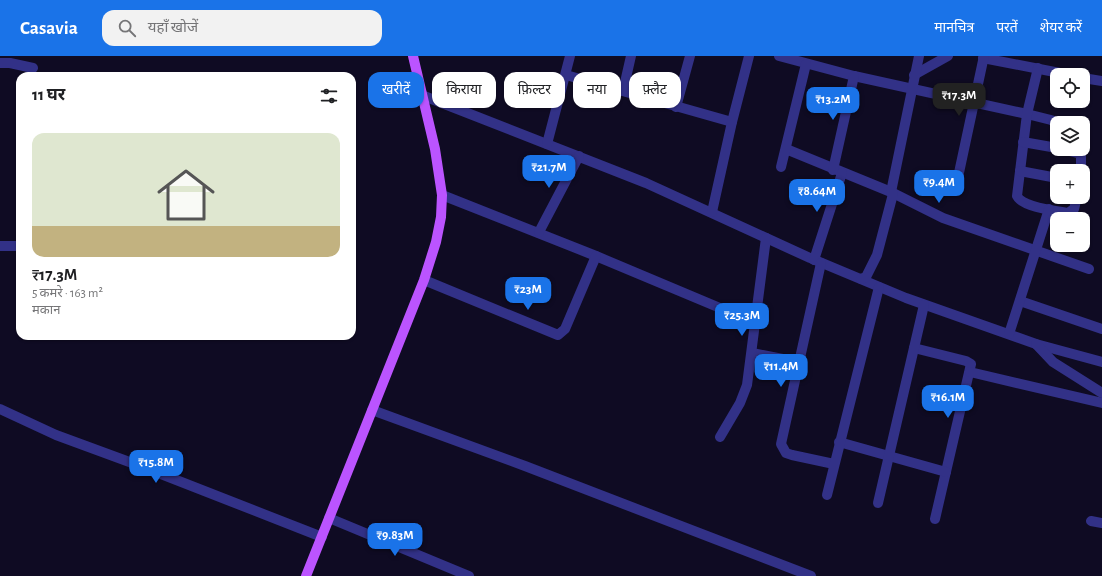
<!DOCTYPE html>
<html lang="hi">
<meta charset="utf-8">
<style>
:root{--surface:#fff;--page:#f2f2f2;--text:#202124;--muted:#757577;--accent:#1a73e8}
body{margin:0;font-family:"Alegreya Sans","Noto Sans Devanagari",sans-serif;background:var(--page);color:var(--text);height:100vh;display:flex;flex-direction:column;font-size:15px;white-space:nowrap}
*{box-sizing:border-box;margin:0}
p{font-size:13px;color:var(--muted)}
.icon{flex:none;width:22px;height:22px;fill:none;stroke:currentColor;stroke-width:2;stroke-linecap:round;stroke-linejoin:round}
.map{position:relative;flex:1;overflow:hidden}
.panel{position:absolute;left:16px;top:16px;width:340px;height:268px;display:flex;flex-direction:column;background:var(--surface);border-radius:12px;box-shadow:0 1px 3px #0004}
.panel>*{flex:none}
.hud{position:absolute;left:368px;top:16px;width:380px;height:36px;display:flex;gap:8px}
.fabs{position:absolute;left:1050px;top:12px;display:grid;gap:8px}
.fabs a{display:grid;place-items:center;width:40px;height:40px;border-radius:8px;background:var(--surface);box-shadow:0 1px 3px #0004;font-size:20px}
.price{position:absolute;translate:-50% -34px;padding:0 9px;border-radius:8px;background:var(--accent);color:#fff;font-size:13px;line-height:26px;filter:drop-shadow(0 1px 2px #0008)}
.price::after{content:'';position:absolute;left:50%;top:24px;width:12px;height:9px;margin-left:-6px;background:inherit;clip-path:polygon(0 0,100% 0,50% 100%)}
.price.active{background:#222;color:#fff}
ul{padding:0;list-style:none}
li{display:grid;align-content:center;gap:8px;height:212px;padding:0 16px}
li span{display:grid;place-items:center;height:124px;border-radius:12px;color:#555}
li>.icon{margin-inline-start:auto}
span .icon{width:72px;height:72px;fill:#fffc;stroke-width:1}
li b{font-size:17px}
h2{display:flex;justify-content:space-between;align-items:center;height:48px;padding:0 16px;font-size:17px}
.pill{padding:0 14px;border-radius:12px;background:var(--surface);box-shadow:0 1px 3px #0004;font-size:14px;line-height:36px}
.pill.active{background:var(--accent);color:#fff}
header{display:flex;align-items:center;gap:24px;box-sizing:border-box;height:56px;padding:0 20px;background:var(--accent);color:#fff}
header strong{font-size:19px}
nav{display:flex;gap:22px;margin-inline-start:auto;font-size:14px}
.search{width:280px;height:36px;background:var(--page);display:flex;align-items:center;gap:10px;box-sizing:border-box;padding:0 14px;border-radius:12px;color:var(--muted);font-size:15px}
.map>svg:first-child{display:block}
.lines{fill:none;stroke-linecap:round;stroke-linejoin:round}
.minor{stroke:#323187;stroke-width:10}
.major{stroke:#bb54ff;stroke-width:10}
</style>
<header>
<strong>Casavia</strong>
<div class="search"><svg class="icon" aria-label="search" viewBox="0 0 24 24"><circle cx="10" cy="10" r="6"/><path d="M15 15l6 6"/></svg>यहाँ खोजें</div>
<nav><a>मानचित्र</a><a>परतें</a><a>शेयर करें</a></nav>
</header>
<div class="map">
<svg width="1102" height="520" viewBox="0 0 1102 520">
<rect width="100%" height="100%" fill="#0f0b23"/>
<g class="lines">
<!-- minor -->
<g class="minor">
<polyline points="779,0 854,20 1027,58 1051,64 1057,67"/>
<polyline points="983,2 1070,19"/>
<polyline points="0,7 10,7 33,12"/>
<path d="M1038,12L1027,58L1017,140C1022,151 1056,155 1068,157L1074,153L1077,141"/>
<polyline points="566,19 732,66"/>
<polyline points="914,19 948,0"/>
<polyline points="1083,22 1102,25"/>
<polyline points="623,35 631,0"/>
<polyline points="424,40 646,127 810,202 906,242 1036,288 1102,306"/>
<polyline points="676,51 690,0"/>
<polyline points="1023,86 1057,92"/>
<polyline points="547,88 570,0"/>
<polyline points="786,93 891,136 943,162 1089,213"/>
<polyline points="1062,93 1081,98 1081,115"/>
<polyline points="781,111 806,8"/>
<polyline points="833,114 854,20"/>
<polyline points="1020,115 1057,122"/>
<polyline points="957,126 984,0"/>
<polyline points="442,139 596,200 720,252"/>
<polyline points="712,156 732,66 749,0"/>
<polyline points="539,176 579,100"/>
<polyline points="0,190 20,190"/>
<polyline points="814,204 842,117"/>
<polyline points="821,207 781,388 786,397 792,399 834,408"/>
<polyline points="861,223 866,221 877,199 893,138 891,136 919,0"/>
<polyline points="424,224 558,279 565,273 596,200"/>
<polyline points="1020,245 1102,273"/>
<polyline points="1009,278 1049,153"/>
<polyline points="1036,288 1053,306 1102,337"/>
<polyline points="914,292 966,305 971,308 935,463"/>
<polyline points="752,297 798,306"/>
<polyline points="970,316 1102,347"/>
<polyline points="0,353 56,379 143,411 322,481"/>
<polyline points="372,354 525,410 811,520"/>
<polyline points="720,381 740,347 747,329 766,182"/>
<polyline points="839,386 946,416"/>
<polyline points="827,439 879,231"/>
<polyline points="878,447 924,249"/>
<polyline points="329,462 469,520"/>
<polyline points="1091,465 1102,467"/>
</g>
<!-- major -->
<polyline class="major" points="306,520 424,224 436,186 441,161 442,139 435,93 413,0"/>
</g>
</svg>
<div class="fabs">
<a><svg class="icon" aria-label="locate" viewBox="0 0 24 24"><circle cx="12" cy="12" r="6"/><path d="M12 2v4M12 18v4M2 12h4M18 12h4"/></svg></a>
<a><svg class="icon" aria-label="layers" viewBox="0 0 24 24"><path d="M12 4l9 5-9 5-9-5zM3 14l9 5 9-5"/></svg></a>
<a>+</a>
<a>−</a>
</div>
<b class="price active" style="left:959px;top:61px">₹17.3M</b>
<b class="price" style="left:833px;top:65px">₹13.2M</b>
<b class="price" style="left:549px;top:133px">₹21.7M</b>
<b class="price" style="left:939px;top:148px">₹9.4M</b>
<b class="price" style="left:817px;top:157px">₹8.64M</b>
<b class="price" style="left:528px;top:255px">₹23M</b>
<b class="price" style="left:742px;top:281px">₹25.3M</b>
<b class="price" style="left:781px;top:332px">₹11.4M</b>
<b class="price" style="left:948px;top:363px">₹16.1M</b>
<b class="price" style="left:156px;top:428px">₹15.8M</b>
<b class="price" style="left:395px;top:501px">₹9.83M</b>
<div class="hud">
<a class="pill active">खरीदें</a>
<a class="pill">किराया</a>
<a class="pill">फ़िल्टर</a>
<a class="pill">नया</a>
<a class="pill">फ़्लैट</a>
</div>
<section class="panel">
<h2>11 घर<svg class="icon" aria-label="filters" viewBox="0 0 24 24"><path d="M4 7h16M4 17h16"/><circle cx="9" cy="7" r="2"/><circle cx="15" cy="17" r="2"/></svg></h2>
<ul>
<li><span style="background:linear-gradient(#dfe7d0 75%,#c2b280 0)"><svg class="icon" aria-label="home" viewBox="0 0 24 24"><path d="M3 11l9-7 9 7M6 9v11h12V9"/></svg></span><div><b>₹17.3M</b><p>5 कमरे · 163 m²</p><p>मकान</p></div></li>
</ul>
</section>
</div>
